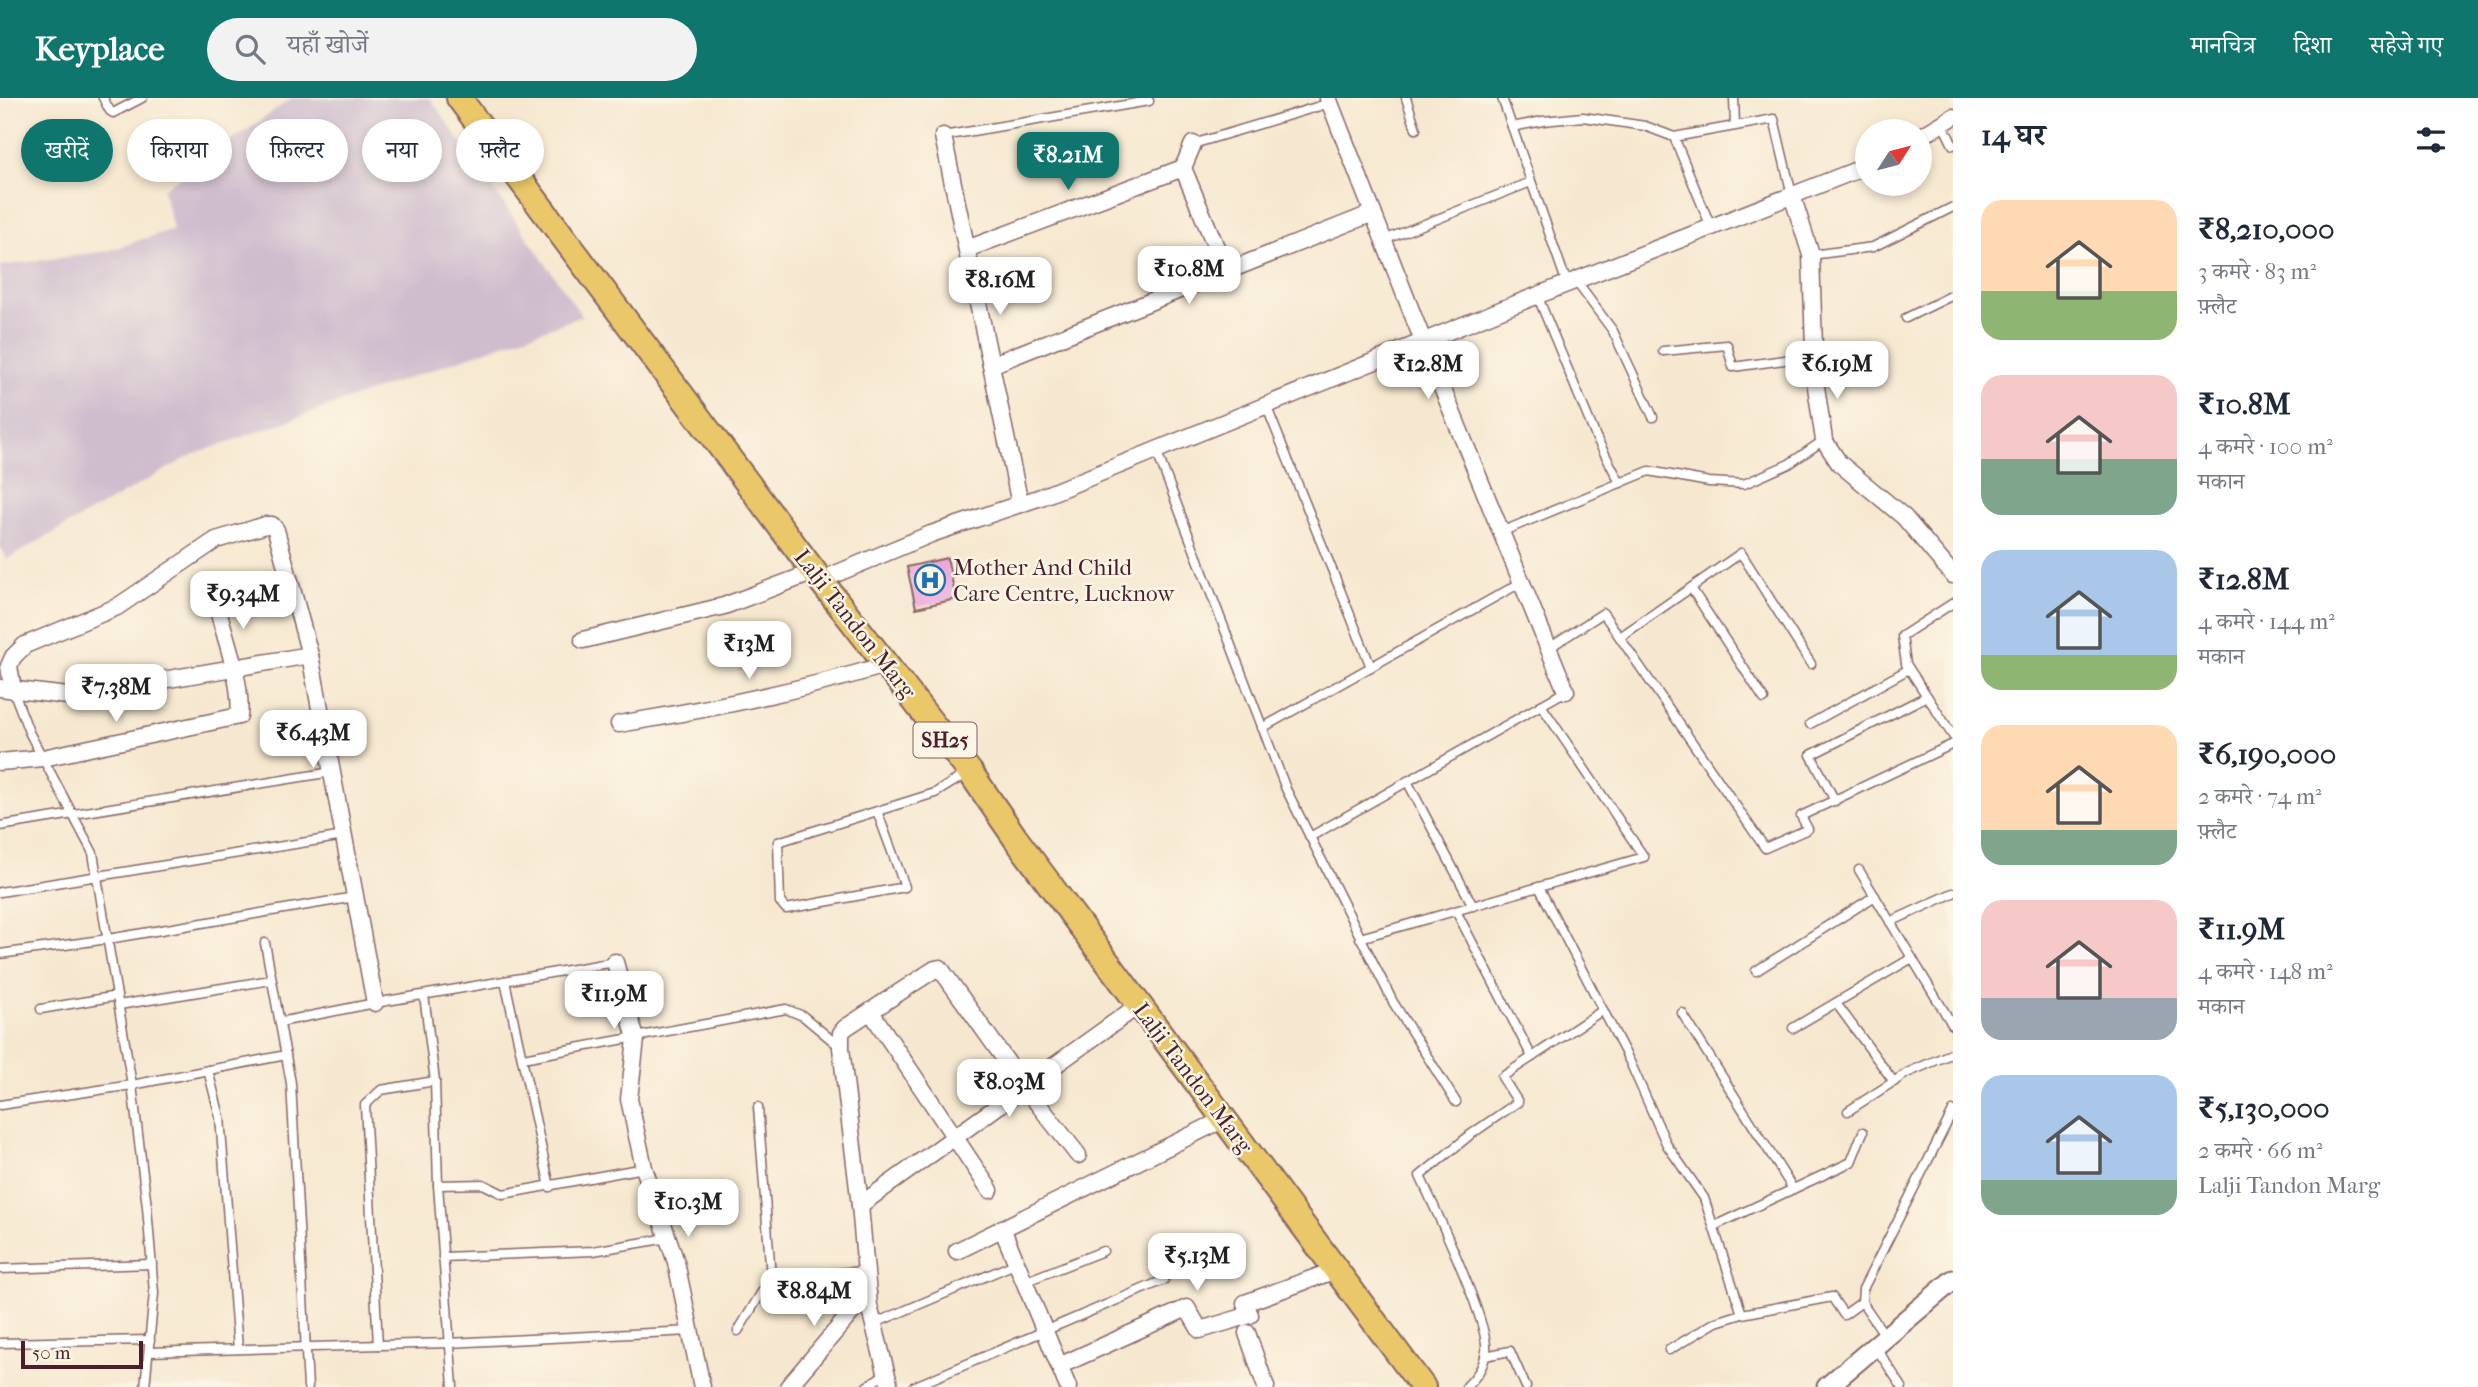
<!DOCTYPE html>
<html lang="hi">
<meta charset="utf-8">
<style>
:root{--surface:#fff;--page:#f2f2f3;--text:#1f2937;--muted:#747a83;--accent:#0f766e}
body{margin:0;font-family:"IM FELL French Canon","Noto Serif Devanagari",serif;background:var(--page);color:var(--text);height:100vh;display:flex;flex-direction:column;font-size:26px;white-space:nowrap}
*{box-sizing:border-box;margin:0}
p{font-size:23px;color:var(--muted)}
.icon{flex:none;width:38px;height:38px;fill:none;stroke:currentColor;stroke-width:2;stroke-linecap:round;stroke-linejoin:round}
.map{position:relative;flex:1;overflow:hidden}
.sheet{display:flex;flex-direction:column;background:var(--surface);width:525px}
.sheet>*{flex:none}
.top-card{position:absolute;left:21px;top:21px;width:665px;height:63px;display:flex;gap:14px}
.needle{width:46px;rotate:54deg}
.tools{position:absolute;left:1855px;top:21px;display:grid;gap:14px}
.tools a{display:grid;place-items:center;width:77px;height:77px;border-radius:50%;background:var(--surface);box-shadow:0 4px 10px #0003;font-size:35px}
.scale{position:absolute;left:21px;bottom:18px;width:122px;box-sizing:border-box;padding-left:7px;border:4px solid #4a1f2b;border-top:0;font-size:19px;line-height:24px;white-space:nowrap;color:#4a1f2b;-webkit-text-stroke:5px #fcf5e5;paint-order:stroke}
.price{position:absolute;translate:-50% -60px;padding:0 16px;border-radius:14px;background:#fff;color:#222;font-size:23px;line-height:46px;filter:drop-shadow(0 2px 4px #0008)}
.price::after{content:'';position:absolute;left:50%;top:42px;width:21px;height:16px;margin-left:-10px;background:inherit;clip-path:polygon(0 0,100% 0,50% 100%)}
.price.on{background:var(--accent);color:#fff}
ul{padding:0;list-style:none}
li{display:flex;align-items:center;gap:21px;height:175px;padding:0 28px}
li span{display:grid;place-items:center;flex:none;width:196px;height:140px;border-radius:21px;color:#555}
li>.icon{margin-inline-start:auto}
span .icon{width:84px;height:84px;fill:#fffc;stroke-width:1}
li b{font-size:30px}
h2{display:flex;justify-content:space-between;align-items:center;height:84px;padding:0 28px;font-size:30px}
.chip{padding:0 24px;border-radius:32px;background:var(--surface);box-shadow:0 4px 10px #0003;font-size:24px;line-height:63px}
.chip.on{background:var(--accent);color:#fff}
header{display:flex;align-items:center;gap:42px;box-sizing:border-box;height:98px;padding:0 35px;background:var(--accent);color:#fff}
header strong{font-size:33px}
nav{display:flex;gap:38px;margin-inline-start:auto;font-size:24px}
.search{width:490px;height:63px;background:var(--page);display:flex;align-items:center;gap:18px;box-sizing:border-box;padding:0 24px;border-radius:38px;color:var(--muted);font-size:26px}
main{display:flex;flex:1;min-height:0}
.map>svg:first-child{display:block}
.industrial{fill:#cfbdce}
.building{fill:#eca7db}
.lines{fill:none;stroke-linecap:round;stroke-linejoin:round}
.service-casing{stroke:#866565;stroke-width:11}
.minor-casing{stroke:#866565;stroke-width:19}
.tertiary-casing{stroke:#866565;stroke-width:23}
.primary-casing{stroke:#866565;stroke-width:28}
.service{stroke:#fff;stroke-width:8}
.minor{stroke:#fff;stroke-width:16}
.tertiary{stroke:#fff;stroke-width:19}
.primary{stroke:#eac769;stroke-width:24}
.labels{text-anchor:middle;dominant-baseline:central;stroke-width:5;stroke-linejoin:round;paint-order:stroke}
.shield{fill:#fcf5e5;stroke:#7f5f63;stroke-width:2}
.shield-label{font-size:21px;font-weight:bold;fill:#4a1f2b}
.poi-label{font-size:23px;fill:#4a1f2b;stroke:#fcf5e5;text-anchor:start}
.street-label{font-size:23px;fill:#4a1f2b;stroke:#fcf5e5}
</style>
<header>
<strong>Keyplace</strong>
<div class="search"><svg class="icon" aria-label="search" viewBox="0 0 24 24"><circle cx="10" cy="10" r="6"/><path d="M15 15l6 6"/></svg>यहाँ खोजें</div>
<nav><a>मानचित्र</a><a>दिशा</a><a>सहेजे गए</a></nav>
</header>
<main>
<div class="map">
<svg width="1953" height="1289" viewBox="0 0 1953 1289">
<rect width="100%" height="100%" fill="#fcf5e5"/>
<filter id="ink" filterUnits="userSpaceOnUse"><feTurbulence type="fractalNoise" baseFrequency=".0143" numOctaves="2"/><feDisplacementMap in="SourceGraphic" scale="14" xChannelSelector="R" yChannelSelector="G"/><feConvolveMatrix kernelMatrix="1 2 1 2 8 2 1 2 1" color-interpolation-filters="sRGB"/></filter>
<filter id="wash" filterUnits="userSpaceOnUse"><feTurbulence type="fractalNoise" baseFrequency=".00686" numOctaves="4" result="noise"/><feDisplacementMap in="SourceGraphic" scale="28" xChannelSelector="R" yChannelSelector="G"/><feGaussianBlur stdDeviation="1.57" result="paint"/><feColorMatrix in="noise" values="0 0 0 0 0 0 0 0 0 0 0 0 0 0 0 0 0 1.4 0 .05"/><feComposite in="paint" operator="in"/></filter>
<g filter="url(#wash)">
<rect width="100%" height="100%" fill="#f6e8d0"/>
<!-- industrial -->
<polygon class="industrial" points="292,0 430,0 582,218 192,357 7,461 0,449 0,168 108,153 173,131 163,91"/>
<g id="blocks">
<!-- building -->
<polygon class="building" points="947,460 956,501 916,510 907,469"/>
</g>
</g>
<g filter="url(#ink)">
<use href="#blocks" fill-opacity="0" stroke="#866565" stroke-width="2"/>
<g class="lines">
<!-- service casing -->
<g class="service-casing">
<g id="service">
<polyline points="103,0 110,13 113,15 142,0"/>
<polyline points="1406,0 1416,31"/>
<polyline points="1502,0 1567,186"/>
<polyline points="1734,0 1735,27"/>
<polyline points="1942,25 1953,47"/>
<polyline points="1512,29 1543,23 1583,19 1645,28 1674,39 1774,21 1792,97"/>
<polyline points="943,38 1149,3"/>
<polyline points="1674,39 1711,129"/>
<polyline points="1193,46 1330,5"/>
<polyline points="1384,142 1531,84"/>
<polyline points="1811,157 1873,149 1953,109"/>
<polyline points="1575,182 1613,233 1653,319"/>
<polyline points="1537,197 1596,339 1620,385"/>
<polyline points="1906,220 1953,197"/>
<polyline points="1663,253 1727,247 1733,269 1814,258"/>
<polyline points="1266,307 1371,569"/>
<polyline points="1156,352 1286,691 1393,904 1456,1004"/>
<polyline points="1501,434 1649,373 1709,384 1744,386 1789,366 1824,342"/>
<polyline points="1691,490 1764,601"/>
<polyline points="1953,505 1902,538 1906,566 1953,638"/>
<polyline points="1620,539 1741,455 1811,566"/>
<polyline points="1549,550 1603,515 1765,750 1808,731 1801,718 1953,646"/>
<polyline points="13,592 29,634 93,755 132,987 147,1109 154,1195 145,1289"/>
<polyline points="1810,626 1909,571"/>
<polyline points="1262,630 1522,484"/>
<polyline points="1407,683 1473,808"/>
<polyline points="1835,703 1811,657 1927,598"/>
<polyline points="877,713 905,789 786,811 780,804 778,744 935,695 966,676"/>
<polyline points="0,728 332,674"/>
<polyline points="1310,739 1566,593"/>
<polyline points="1859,772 1953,928"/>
<polyline points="1539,789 1630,964 1667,1047 1704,1100 1742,1216"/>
<polyline points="0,794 344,738"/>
<polyline points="1456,813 1532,959"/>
<polyline points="1890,824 1953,795"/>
<polyline points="1360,840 1644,759 1541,607"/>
<polyline points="265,845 291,985 308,1289"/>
<polyline points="0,856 108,841 355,799"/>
<polyline points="1756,873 1875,798"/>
<polyline points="505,883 550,1089"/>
<polyline points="424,897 435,983 438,1087 453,1289"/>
<polyline points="1836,905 1894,984"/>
<polyline points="119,907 271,882"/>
<polyline points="41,911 117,898"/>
<polyline points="1682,915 1793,1091"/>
<polyline points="280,924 375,905 615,864"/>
<polyline points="1793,930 1912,860"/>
<polyline points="523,960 786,911 803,918 839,948"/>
<polyline points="208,972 220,1019 238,1251"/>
<polyline points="0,1007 132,987 286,957"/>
<polyline points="758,1009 771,1179"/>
<polyline points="1848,1013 1907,975 1953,955"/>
<polyline points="438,1087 483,1086 503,1096 644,1070"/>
<polyline points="1714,1128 1851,1064 1863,1034"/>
<polyline points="443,1159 593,1153 668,1140"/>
<polyline points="0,1171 152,1166"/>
<polyline points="1024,1184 1103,1153"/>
<polyline points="873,1226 1017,1165"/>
<polyline points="738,1233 771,1179 866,1173"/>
<polyline points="1886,1239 1862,1204 1863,1191 1953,1013"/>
<polyline points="0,1245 150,1242"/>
<polyline points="378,1247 365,1007 381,992 435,983"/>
<polyline points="1875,1248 1902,1289"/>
<polyline points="1669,1252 1716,1224 1742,1216 1832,1199 1844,1217 1862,1204"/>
<polyline points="149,1254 449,1245 691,1233"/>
<polyline points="1485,1258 1510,1253 1526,1289"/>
<polyline points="866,1289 886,1275"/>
<polyline points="913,1289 1164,1182"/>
<path d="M1466,1289C1477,1278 1484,1269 1486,1253C1490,1227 1434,1108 1420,1078L1470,1037L1518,1004L1502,979L1603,912"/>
</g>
</g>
<!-- minor casing -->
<g class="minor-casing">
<g id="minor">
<polyline points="1328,0 1423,243 1566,593"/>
<polyline points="943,38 1020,406"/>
<polyline points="1920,39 1953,19"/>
<polyline points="1193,46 1183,70 1226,173"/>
<polyline points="1792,97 1811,157 1815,282 1824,342 1839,365 1904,419 1953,477"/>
<polyline points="967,151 1183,70"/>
<polyline points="991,267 1373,115"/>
<polyline points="824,487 833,477 931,436 1041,399 1503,211 1867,68"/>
<polyline points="583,542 724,508 814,474"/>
<polyline points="0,590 68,598 310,557"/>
<polyline points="13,592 9,568 13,559 25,547 117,509 216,442 266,427 272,427 276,432 310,557 375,905"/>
<path d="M619,626C710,611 798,593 886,567"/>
<path d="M0,664L43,660L239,618C243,586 224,536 216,505"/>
<polyline points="615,864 636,941 629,1001 644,1070 676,1164 702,1289"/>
<polyline points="871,914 990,1092"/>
<polyline points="860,1107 1139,907"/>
<polyline points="1002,1130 1068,1289"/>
<polyline points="957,1153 1224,1021"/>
<polyline points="1247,1235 1266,1289"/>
<polyline points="1059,1268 1187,1210 1200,1232 1250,1217 1245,1205 1336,1172"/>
<polyline points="788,1289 868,1195"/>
<polyline points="890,1289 869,1208 860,1107 841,950 841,935 845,930 935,871 940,870 1024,988 1078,1057"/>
</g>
</g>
<!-- tertiary casing -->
<g class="tertiary-casing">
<polyline id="tertiary" points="1827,1289 1953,1182"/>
</g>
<!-- primary casing -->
<g class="primary-casing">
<polyline id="primary" points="459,0 824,487 970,674 1016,741 1423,1289"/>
</g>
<!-- service -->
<use href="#service" class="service"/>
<!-- minor -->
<use href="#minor" class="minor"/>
<!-- tertiary -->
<use href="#tertiary" class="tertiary"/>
<!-- primary -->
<use href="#primary" class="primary"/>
</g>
</g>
<!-- icons -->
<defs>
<g id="hospital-ring" transform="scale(1.575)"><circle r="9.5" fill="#fcf5e5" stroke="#1f6fb2" stroke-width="1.5"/><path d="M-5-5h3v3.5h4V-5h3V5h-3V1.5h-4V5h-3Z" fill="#1f6fb2"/></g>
</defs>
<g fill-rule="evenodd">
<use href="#hospital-ring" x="930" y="482"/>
</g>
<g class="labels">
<!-- shield labels -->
<rect class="shield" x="913.5" y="624.5" width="63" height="35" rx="5"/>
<g class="shield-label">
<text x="945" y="642">SH25</text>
</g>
<!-- poi labels -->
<g class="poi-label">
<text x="953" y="469">Mother And Child<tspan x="953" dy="26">Care Centre, Lucknow</tspan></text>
</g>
<!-- street labels -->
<g class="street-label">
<text transform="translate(855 526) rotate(52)">Lalji Tandon Marg</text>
<text transform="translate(1193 980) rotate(53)">Lalji Tandon Marg</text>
</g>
</g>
</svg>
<div class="tools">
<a><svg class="needle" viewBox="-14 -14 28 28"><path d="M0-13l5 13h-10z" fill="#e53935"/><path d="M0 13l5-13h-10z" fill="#747a83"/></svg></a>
</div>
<div class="scale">50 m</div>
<b class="price on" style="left:1068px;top:94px">₹8.21M</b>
<b class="price" style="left:1189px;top:208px">₹10.8M</b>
<b class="price" style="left:1000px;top:219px">₹8.16M</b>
<b class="price" style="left:1428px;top:303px">₹12.8M</b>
<b class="price" style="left:1837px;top:303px">₹6.19M</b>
<b class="price" style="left:243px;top:533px">₹9.34M</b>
<b class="price" style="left:749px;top:583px">₹13M</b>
<b class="price" style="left:116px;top:626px">₹7.38M</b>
<b class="price" style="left:313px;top:672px">₹6.43M</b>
<b class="price" style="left:614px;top:933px">₹11.9M</b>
<b class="price" style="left:1009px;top:1021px">₹8.03M</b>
<b class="price" style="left:688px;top:1141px">₹10.3M</b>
<b class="price" style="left:1197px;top:1195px">₹5.13M</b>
<b class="price" style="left:814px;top:1230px">₹8.84M</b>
<div class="top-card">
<a class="chip on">खरीदें</a>
<a class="chip">किराया</a>
<a class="chip">फ़िल्टर</a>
<a class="chip">नया</a>
<a class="chip">फ़्लैट</a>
</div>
</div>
<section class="sheet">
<h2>14 घर<svg class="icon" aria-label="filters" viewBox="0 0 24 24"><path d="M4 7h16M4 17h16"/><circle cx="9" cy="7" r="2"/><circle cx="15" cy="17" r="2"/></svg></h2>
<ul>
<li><span style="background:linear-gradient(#ffd9b3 65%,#8fb573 0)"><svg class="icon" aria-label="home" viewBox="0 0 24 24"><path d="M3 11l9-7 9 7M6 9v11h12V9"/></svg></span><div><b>₹8,210,000</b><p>3 कमरे · 83 m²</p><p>फ़्लैट</p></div></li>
<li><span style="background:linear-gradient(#f6c9c9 60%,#7fa58c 0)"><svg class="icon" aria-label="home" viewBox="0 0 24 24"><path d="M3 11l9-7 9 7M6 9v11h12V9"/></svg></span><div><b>₹10.8M</b><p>4 कमरे · 100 m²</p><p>मकान</p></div></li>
<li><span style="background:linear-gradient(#a9c7e8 75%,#8fb573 0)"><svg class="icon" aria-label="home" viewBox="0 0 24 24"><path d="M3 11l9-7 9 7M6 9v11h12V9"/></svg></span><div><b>₹12.8M</b><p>4 कमरे · 144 m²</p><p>मकान</p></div></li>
<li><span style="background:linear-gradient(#ffd9b3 75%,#7fa58c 0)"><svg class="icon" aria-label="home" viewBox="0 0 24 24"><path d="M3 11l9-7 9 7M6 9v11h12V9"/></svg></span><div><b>₹6,190,000</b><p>2 कमरे · 74 m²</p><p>फ़्लैट</p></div></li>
<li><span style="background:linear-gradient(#f6c9c9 70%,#9aa5b1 0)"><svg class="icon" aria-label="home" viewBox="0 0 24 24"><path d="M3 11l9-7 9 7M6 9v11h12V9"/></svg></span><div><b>₹11.9M</b><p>4 कमरे · 148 m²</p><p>मकान</p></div></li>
<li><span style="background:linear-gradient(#a9c7e8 75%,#7fa58c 0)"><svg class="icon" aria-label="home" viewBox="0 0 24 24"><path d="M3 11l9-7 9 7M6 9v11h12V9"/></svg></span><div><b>₹5,130,000</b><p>2 कमरे · 66 m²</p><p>Lalji Tandon Marg</p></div></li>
</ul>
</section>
</main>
